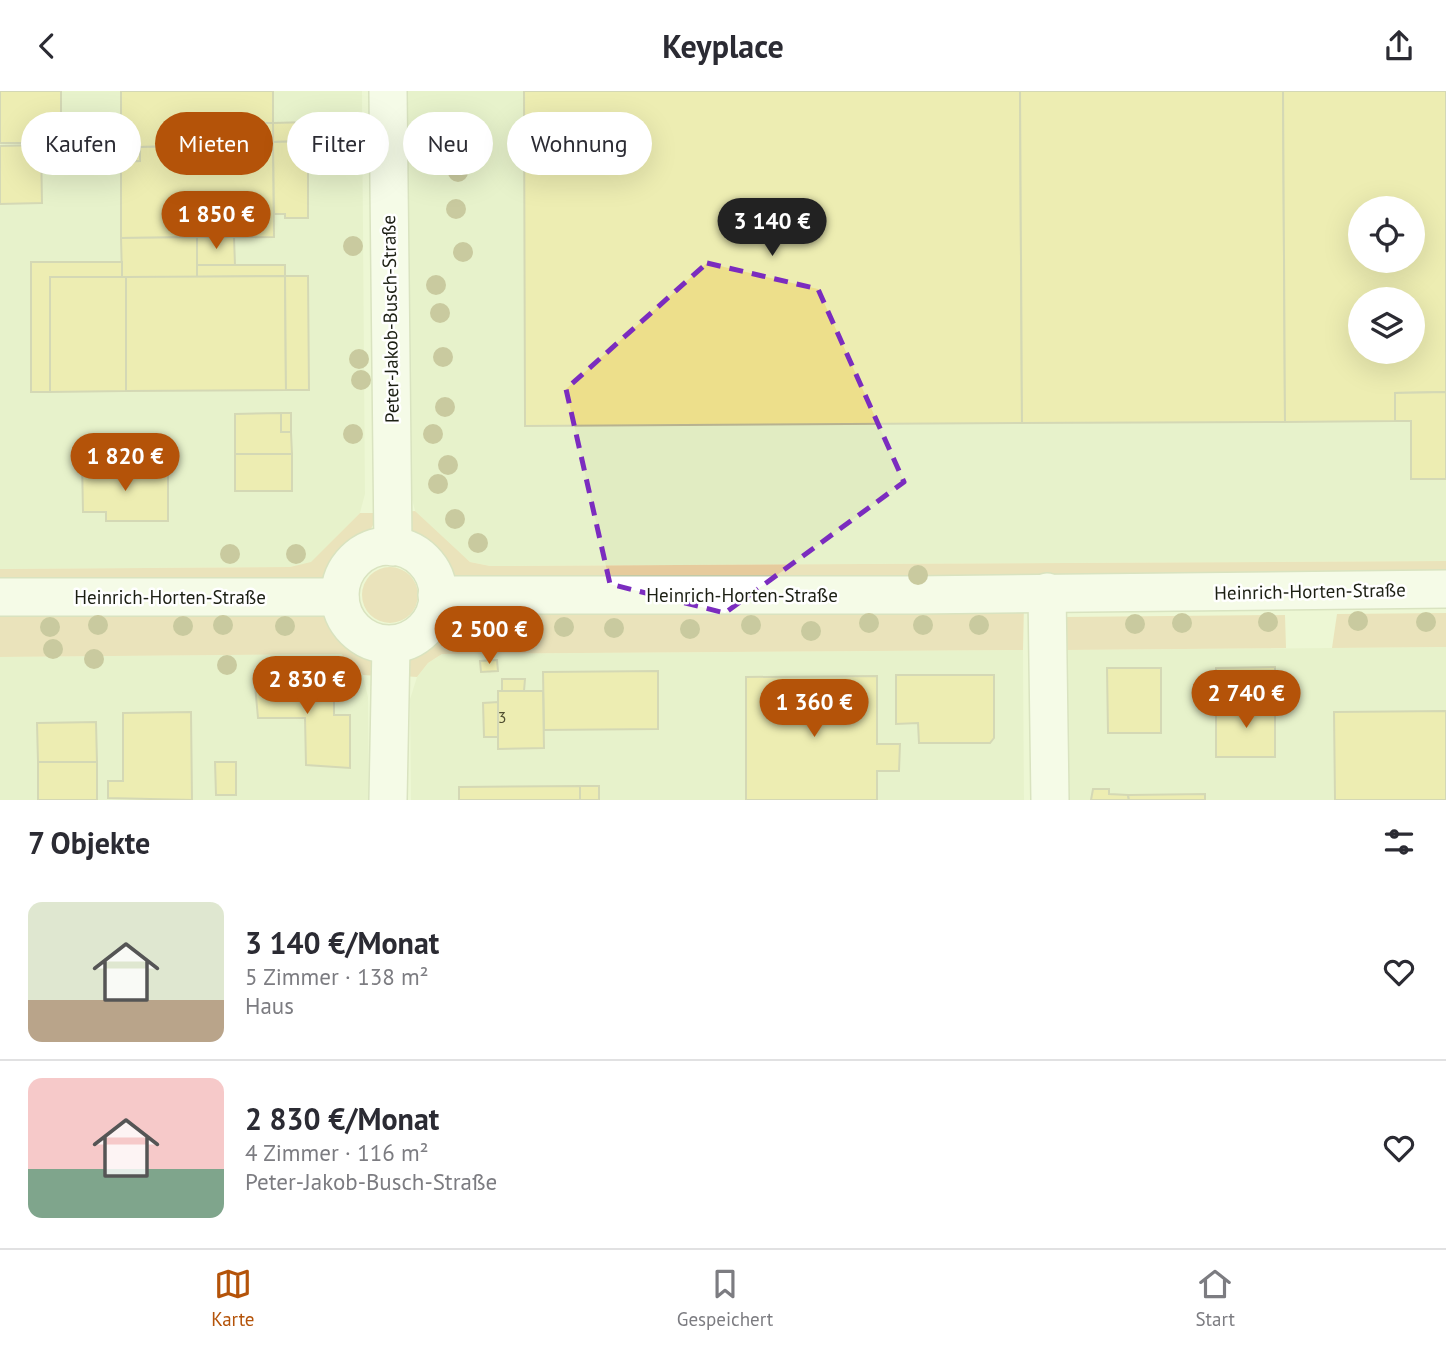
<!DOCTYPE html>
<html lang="de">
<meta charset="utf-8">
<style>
:root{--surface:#fff;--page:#f2f2f3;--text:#2b2b33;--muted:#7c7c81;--line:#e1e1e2;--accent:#b45309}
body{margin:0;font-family:"PT Sans",sans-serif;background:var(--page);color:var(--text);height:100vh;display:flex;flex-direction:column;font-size:26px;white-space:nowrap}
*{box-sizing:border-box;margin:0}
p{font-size:23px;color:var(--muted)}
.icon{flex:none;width:38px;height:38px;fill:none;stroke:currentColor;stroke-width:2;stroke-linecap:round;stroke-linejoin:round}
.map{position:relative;height:709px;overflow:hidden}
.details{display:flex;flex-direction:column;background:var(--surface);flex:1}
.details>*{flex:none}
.top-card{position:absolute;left:21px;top:21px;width:700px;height:63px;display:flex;gap:14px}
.tools{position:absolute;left:1348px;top:105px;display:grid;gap:14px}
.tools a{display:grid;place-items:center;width:77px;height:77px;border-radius:50%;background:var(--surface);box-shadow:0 7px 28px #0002;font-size:35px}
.price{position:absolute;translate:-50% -60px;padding:0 16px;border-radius:24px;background:var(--accent);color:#fff;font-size:23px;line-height:46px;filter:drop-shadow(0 2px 4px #0008)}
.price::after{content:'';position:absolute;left:50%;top:42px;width:21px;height:16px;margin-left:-10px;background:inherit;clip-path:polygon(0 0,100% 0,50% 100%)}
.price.on{background:#222;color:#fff}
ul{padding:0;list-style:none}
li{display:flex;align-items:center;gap:21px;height:175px;padding:0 28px}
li+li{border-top:2px solid var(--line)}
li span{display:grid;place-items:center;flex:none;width:196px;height:140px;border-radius:14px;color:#555}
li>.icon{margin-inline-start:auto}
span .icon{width:84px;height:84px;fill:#fffc;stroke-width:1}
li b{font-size:30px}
h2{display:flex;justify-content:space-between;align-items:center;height:84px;padding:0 28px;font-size:30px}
.pill{padding:0 24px;border-radius:32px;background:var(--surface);box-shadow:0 7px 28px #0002;font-size:24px;line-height:63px}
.pill.on{background:var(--accent);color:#fff}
header{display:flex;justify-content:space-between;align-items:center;height:91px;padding:0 28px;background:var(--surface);font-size:32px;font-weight:800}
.menu{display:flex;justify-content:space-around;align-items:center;height:98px;border-top:2px solid var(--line);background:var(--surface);font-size:19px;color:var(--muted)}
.menu a{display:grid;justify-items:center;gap:4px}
.menu .on{color:var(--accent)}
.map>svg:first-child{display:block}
.built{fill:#e1ecc2;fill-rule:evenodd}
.green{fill:#e6cb9d}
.building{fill:#eddf8b;stroke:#b7b290;stroke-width:2;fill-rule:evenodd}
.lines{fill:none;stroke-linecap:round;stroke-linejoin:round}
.minor-casing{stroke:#c1caa8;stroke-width:40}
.minor{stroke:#fff;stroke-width:37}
.tree{fill:#9e9360}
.marked{fill:none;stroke:#7b2cbf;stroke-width:5;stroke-dasharray:14 9;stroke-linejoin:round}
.labels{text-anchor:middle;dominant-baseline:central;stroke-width:5;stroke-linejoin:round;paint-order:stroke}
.number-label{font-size:16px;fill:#504f31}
.street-label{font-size:19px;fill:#1c1f13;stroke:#fff}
</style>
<header><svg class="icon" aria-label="back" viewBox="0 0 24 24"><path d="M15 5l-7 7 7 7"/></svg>Keyplace<svg class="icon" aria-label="share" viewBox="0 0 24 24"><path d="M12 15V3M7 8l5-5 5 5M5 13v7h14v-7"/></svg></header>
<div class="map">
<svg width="1446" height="709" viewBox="0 0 1446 709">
<rect width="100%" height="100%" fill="#edf7d4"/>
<!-- built -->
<g class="built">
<polygon points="0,0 362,0 365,403 360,422 311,472 290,476 0,478"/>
<path d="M407,0H1446V470L490,475L470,471L424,431L415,420L410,400ZM1360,117H1412V170H1360ZM1360,208H1412V261H1360Z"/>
<polygon points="1446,556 1446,709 1066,709 1065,559"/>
<polygon points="1023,559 1024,709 411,709 410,608 417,586 428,572 442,563"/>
<polygon points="341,563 363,584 368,606 369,709 0,709 0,566"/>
</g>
<!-- green -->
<g class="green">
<path d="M415,420L470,471L490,475L1446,470V486L471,492C441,479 412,452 402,421Z"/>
<path d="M360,422H378C370,448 343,477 319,490L0,496V478L290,476L311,471Z"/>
<circle cx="390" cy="504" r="28"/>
<polygon points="1024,513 1023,559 442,563 428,572 417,586 402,585 412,560 435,543 454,521"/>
<polygon points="0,517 328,522 371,563 379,585 363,584 341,563 0,566"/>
<polygon points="1446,522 1446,556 1332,557 1337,523"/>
<polygon points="1285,524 1286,557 1065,559 1064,526"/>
</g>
<!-- building -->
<g class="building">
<rect x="0" y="0" width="61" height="52"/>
<polygon points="121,0 273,0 273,32 194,32 194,55 140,56 140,70 121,71"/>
<polygon points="524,0 1020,0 1022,332 525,335"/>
<polygon points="1020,0 1283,0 1285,331 1022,332"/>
<path d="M1283,0H1446V301L1395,302V330L1285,331ZM1360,117H1412V170H1360ZM1360,208H1412V261H1360Z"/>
<polygon points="308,31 308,50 273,51 273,32"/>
<polygon points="194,32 273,32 274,146 121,147 121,71 140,70 140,56 194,55"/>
<polygon points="308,50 308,127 285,127 285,123 274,123 273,51"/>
<polygon points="41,54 42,112 0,113 0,55"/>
<polygon points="197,146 234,146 235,174 197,174"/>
<polygon points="197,146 197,186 122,186 121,147"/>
<polygon points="31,171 122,171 122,186 50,186 50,301 31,301"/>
<polygon points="197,174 285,174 285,185 197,186"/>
<polygon points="285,185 286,299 126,300 126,186"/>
<polygon points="285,185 308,185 309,299 286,299"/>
<polygon points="50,186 126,186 126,300 50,301"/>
<polygon points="1446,301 1446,388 1411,388 1411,330 1395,330 1395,302"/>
<polygon points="281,322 281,341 291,341 292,363 235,363 235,323"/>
<rect x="281" y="322" width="10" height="19"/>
<rect x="235" y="363" width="57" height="37"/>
<polygon points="82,371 106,371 106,379 168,379 168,430 106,430 106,421 83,421"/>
<polygon points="497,569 498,580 481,581 480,570"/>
<polygon points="1275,576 1275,612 1216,612 1216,577"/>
<polygon points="1107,577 1161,577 1161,642 1108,642"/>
<polygon points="658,580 658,638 544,639 543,581"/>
<polygon points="254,583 308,583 308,598 324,598 328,594 338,603 334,607 334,624 350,624 350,677 306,674 305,627 258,627"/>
<polygon points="896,584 994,584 994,647 990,652 919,652 918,632 896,633"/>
<polygon points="877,585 877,653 900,653 899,680 877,680 877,709 746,709 746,586"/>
<polygon points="502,588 525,588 524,600 502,600"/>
<polygon points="498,600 543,600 544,657 498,658"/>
<polygon points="498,611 498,646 484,646 483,612"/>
<rect x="1216" y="612" width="59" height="54"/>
<polygon points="1446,620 1446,709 1335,709 1334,621"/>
<polygon points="191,621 192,709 108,707 108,690 123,690 123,622"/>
<polygon points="96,631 97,671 38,671 37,632"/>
<rect x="38" y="671" width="59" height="38"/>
<polygon points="215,671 236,671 236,704 216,704"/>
<polygon points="580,695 580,709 459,709 459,696"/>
<rect x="580" y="695" width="19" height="14"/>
<polygon points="1093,698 1109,698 1109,703 1128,704 1129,709 1091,709"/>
<polygon points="1205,703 1205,709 1129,709 1128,704"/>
</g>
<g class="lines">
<!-- minor casing -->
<g class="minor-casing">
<g id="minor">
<polyline points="388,0 393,456"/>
<circle cx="389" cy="504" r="49"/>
<polyline points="1047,501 1050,709"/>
<polyline points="437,504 916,504 1446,498"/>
<polyline points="0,506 340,506"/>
<polyline points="388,709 391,554"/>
</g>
</g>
<!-- minor -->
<use href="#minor" class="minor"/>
</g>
<!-- trees -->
<g class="tree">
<circle cx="444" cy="60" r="10"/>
<circle cx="458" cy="81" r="10"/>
<circle cx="456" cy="118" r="10"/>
<circle cx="353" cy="155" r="10"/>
<circle cx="463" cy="161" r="10"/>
<circle cx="436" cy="194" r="10"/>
<circle cx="440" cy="222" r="10"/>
<circle cx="443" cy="266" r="10"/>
<circle cx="359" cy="268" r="10"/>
<circle cx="361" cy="289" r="10"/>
<circle cx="445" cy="316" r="10"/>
<circle cx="353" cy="343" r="10"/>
<circle cx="433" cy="343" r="10"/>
<circle cx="448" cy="374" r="10"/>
<circle cx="438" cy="393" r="10"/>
<circle cx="455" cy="428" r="10"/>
<circle cx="478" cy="452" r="10"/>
<circle cx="230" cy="463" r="10"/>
<circle cx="296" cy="463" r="10"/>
<circle cx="918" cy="484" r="10"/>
<circle cx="1358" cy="530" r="10"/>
<circle cx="1268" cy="531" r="10"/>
<circle cx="1426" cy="531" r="10"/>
<circle cx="869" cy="532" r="10"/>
<circle cx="1182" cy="532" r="10"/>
<circle cx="1135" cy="533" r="10"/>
<circle cx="98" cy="534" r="10"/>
<circle cx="223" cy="534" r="10"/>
<circle cx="508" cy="534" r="10"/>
<circle cx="751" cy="534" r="10"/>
<circle cx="923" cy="534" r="10"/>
<circle cx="979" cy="534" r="10"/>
<circle cx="183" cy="535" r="10"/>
<circle cx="285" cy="535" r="10"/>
<circle cx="50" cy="536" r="10"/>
<circle cx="564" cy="536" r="10"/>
<circle cx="614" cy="537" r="10"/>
<circle cx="690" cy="538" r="10"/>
<circle cx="811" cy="540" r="10"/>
<circle cx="53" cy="558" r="10"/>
<circle cx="94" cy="568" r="10"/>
<circle cx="227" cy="574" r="10"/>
</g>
<!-- marked area -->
<path d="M0 0H1446V709H0ZM707,172L818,198L904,391L725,522L610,493L566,298Z" fill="#edf7d4" fill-opacity=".55" fill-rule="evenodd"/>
<path class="marked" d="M707,172L818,198L904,391L725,522L610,493L566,298Z"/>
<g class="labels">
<!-- number labels -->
<g class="number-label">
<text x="502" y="626">3</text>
</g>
<!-- street labels -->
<g class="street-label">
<text transform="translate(390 228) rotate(-91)">Peter-Jakob-Busch-Straße</text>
<text transform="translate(1310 500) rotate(-1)">Heinrich-Horten-Straße</text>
<text x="742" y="504">Heinrich-Horten-Straße</text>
<text x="170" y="506">Heinrich-Horten-Straße</text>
</g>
</g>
</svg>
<div class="tools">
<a><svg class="icon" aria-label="locate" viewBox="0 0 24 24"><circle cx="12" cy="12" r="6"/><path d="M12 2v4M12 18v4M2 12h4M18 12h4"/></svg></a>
<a><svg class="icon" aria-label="layers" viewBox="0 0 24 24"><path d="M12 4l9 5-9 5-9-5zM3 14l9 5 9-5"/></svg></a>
</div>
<b class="price" style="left:216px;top:160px">1 850 €</b>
<b class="price on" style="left:772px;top:167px">3 140 €</b>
<b class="price" style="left:125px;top:402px">1 820 €</b>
<b class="price" style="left:489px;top:575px">2 500 €</b>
<b class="price" style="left:307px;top:625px">2 830 €</b>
<b class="price" style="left:1246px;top:639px">2 740 €</b>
<b class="price" style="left:814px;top:648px">1 360 €</b>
<div class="top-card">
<a class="pill">Kaufen</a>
<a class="pill on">Mieten</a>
<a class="pill">Filter</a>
<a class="pill">Neu</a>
<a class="pill">Wohnung</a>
</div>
</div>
<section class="details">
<h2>7 Objekte<svg class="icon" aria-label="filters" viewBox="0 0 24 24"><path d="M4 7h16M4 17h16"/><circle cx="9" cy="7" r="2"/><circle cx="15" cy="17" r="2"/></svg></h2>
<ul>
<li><span style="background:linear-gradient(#dfe7d0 70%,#b9a48a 0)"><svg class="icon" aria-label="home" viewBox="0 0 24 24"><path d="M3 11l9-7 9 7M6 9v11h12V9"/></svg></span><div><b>3 140 €/Monat</b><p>5 Zimmer · 138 m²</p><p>Haus</p></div><svg class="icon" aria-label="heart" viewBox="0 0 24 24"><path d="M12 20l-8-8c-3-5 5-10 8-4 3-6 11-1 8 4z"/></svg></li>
<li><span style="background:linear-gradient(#f6c9c9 65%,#7fa58c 0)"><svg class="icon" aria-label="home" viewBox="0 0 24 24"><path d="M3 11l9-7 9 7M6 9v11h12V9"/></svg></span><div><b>2 830 €/Monat</b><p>4 Zimmer · 116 m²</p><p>Peter-Jakob-Busch-Straße</p></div><svg class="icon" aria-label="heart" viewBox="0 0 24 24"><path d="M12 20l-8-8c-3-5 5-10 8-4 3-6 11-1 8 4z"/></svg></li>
</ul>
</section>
<nav class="menu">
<a class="on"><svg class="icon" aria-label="map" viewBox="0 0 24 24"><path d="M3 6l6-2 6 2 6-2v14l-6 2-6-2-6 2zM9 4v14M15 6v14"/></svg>Karte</a>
<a><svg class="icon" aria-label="saved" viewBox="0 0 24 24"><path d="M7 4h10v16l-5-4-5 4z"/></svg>Gespeichert</a>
<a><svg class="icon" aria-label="home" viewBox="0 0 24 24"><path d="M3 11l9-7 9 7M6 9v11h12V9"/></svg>Start</a>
</nav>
